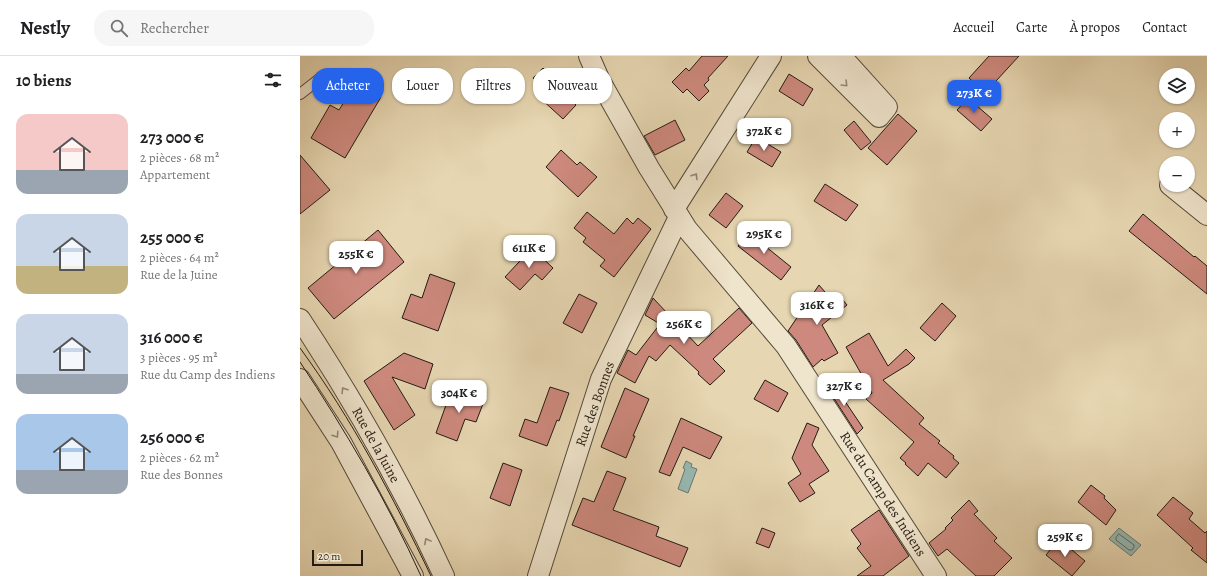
<!DOCTYPE html>
<html lang="fr">
<meta charset="utf-8">
<style>
:root{--surface:#fff;--page:#f6f6f6;--text:#202124;--muted:#757577;--line:#e0e0e0;--accent:#2563eb}
body{margin:0;font-family:Alegreya,serif;background:var(--page);color:var(--text);height:100vh;display:flex;flex-direction:column;font-size:15px;white-space:nowrap}
*{box-sizing:border-box;margin:0}
p{font-size:13px;color:var(--muted)}
.icon{flex:none;width:22px;height:22px;fill:none;stroke:currentColor;stroke-width:2;stroke-linecap:round;stroke-linejoin:round}
.map{position:relative;flex:1;overflow:hidden}
.drawer{display:flex;flex-direction:column;background:var(--surface);width:300px}
.drawer>*{flex:none}
.guide{position:absolute;left:12px;top:12px;width:380px;height:36px;display:flex;gap:8px}
.controls{position:absolute;left:859px;top:12px;display:grid;gap:8px}
.controls a{display:grid;place-items:center;width:36px;height:36px;border-radius:50%;background:var(--surface);box-shadow:0 1px 3px #0004;font-size:20px}
.scale{position:absolute;left:12px;bottom:10px;width:51px;box-sizing:border-box;padding-left:4px;border:2px solid #241b13;border-top:0;font-size:11px;line-height:14px;white-space:nowrap;color:#241b13;-webkit-text-stroke:3px #efe4cc;paint-order:stroke}
.price{position:absolute;translate:-50% -34px;padding:0 9px;border-radius:8px;background:#fff;color:#222;font-size:13px;line-height:26px;filter:drop-shadow(0 1px 2px #0008)}
.price::after{content:'';position:absolute;left:50%;top:24px;width:12px;height:9px;margin-left:-6px;background:inherit;clip-path:polygon(0 0,100% 0,50% 100%)}
.price.selected{background:var(--accent);color:#fff}
ul{padding:0;list-style:none}
li{display:flex;align-items:center;gap:12px;height:100px;padding:0 16px}
li span{display:grid;place-items:center;flex:none;width:112px;height:80px;border-radius:12px;color:#555}
li>.icon{margin-inline-start:auto}
span .icon{width:48px;height:48px;fill:#fffc;stroke-width:1}
li b{font-size:17px}
h2{display:flex;justify-content:space-between;align-items:center;height:48px;padding:0 16px;font-size:17px}
.tag{padding:0 14px;border-radius:16px;background:var(--surface);box-shadow:0 1px 3px #0004;font-size:14px;line-height:36px}
.tag.selected{background:var(--accent);color:#fff}
header{display:flex;align-items:center;gap:24px;box-sizing:border-box;height:56px;padding:0 20px;background:var(--surface);border-bottom:1px solid var(--line)}
header strong{font-size:19px}
nav{display:flex;gap:22px;margin-inline-start:auto;font-size:14px}
.search{width:280px;height:36px;background:var(--page);display:flex;align-items:center;gap:10px;box-sizing:border-box;padding:0 14px;border-radius:16px;color:var(--muted);font-size:15px}
main{display:flex;flex:1;min-height:0}
.map>svg:first-child{display:block}
.water{fill:#97b8b2;stroke:#697972}
.lines{fill:none;stroke-linecap:round;stroke-linejoin:round}
.shore{stroke:#5e6a62;stroke-width:1}
.building{fill:#cd897d;stroke:#241b13}
.service-casing{stroke:#544a3a;stroke-width:12}
.minor-casing{stroke:#544a3a;stroke-width:22}
.service{stroke:#efe4cc;stroke-width:10}
.minor{stroke:#efe4cc;stroke-width:20}
.tram{stroke:#241b13;stroke-width:1}
.oneway{stroke:#948a79}
.labels{text-anchor:middle;dominant-baseline:central;stroke-width:4;stroke-linejoin:round;paint-order:stroke}
.street-label{font-size:14px;fill:#241b13;stroke:#efe4cc}
</style>
<header>
<strong>Nestly</strong>
<div class="search"><svg class="icon" aria-label="search" viewBox="0 0 24 24"><circle cx="10" cy="10" r="6"/><path d="M15 15l6 6"/></svg>Rechercher</div>
<nav><a>Accueil</a><a>Carte</a><a>À propos</a><a>Contact</a></nav>
</header>
<main>
<section class="drawer">
<h2>10 biens<svg class="icon" aria-label="filters" viewBox="0 0 24 24"><path d="M4 7h16M4 17h16"/><circle cx="9" cy="7" r="2"/><circle cx="15" cy="17" r="2"/></svg></h2>
<ul>
<li><span style="background:linear-gradient(#f6c9c9 70%,#9aa5b1 0)"><svg class="icon" aria-label="home" viewBox="0 0 24 24"><path d="M3 11l9-7 9 7M6 9v11h12V9"/></svg></span><div><b>273 000 €</b><p>2 pièces · 68 m²</p><p>Appartement</p></div></li>
<li><span style="background:linear-gradient(#c9d6e8 65%,#c2b280 0)"><svg class="icon" aria-label="home" viewBox="0 0 24 24"><path d="M3 11l9-7 9 7M6 9v11h12V9"/></svg></span><div><b>255 000 €</b><p>2 pièces · 64 m²</p><p>Rue de la Juine</p></div></li>
<li><span style="background:linear-gradient(#c9d6e8 75%,#9aa5b1 0)"><svg class="icon" aria-label="home" viewBox="0 0 24 24"><path d="M3 11l9-7 9 7M6 9v11h12V9"/></svg></span><div><b>316 000 €</b><p>3 pièces · 95 m²</p><p>Rue du Camp des Indiens</p></div></li>
<li><span style="background:linear-gradient(#a9c7e8 70%,#9aa5b1 0)"><svg class="icon" aria-label="home" viewBox="0 0 24 24"><path d="M3 11l9-7 9 7M6 9v11h12V9"/></svg></span><div><b>256 000 €</b><p>2 pièces · 62 m²</p><p>Rue des Bonnes</p></div></li>
</ul>
</section>
<div class="map">
<svg width="907" height="520" viewBox="0 0 907 520">
<rect width="100%" height="100%" fill="#e6d6b1"/>
<filter id="stains"><feTurbulence type="fractalNoise" baseFrequency=".005" numOctaves="4"/><feColorMatrix values="0 0 0 0 .2 0 0 0 0 .09 0 0 0 0 .02 0 0 0 .5 -.17"/></filter>
<radialGradient id="worn" r=".72"><stop offset=".6" stop-color="#630" stop-opacity="0"/><stop offset="1" stop-color="#630" stop-opacity=".3"/></radialGradient>
<!-- water -->
<g class="water">
<polygon points="386,405 392,408 391,411 397,413 388,437 378,433 385,413 383,412"/>
<polygon points="819,472 841,489 831,500 809,483"/>
</g>
<g class="lines">
<!-- shore -->
<polygon class="shore" points="819,478 834,489 834,491 832,494 829,494 816,484 816,482"/>
</g>
<!-- building -->
<g class="building">
<polygon points="402,0 428,0 408,22 409,24 404,29 409,35 399,45 387,33 383,37 372,26 386,12 389,15"/>
<polygon points="689,0 719,0 685,37 669,22"/>
<polygon points="243,12 263,31 261,34 276,49 263,63 239,41 245,34 233,22"/>
<polygon points="489,18 513,33 503,50 479,35"/>
<polygon points="56,26 81,41 45,102 11,82 30,49 39,54 49,38 53,35"/>
<polygon points="668,42 692,63 681,75 657,54"/>
<polygon points="598,58 617,75 587,109 568,92"/>
<polygon points="375,64 385,84 355,99 344,80"/>
<polygon points="554,65 571,86 561,94 544,74"/>
<polygon points="456,81 481,96 472,111 447,96"/>
<polygon points="261,94 277,109 280,106 297,121 278,141 246,111"/>
<polygon points="0,99 30,134 0,158"/>
<polygon points="525,128 558,149 546,165 514,145"/>
<polygon points="426,137 443,150 426,172 409,159"/>
<polygon points="287,156 314,178 327,162 333,168 338,162 351,173 314,221 300,210 305,204 283,186 286,182 274,172"/>
<polygon points="843,158 894,201 895,200 907,210 907,238 829,175"/>
<polygon points="78,174 104,206 34,263 8,232"/>
<polygon points="450,175 466,188 465,190 491,211 481,224 438,190"/>
<polygon points="232,192 253,212 242,224 235,218 220,234 205,221"/>
<polygon points="130,218 155,227 138,275 102,262 111,238 122,242"/>
<polygon points="519,229 531,243 538,238 547,249 522,269 538,297 524,305 522,303 513,311 496,284 488,275"/>
<polygon points="279,238 297,247 282,277 263,267"/>
<polygon points="353,242 398,290 439,252 452,267 413,303 425,315 410,329 398,318 399,316 370,289 356,305 349,300 335,327 317,317 328,294 336,299 360,268 345,259"/>
<polygon points="642,247 656,260 635,285 620,272"/>
<polygon points="569,277 588,310 606,293 615,302 609,308 583,324 624,362 619,368 640,385 638,387 654,400 653,402 659,407 646,422 628,407 618,420 605,408 606,407 600,402 614,386 566,343 572,337 546,291"/>
<polygon points="104,297 133,308 125,333 92,321 115,359 94,374 64,325"/>
<polygon points="530,323 563,372 557,378 524,327"/>
<polygon points="465,324 488,337 478,356 454,343"/>
<polygon points="250,331 269,337 259,365 257,364 247,390 219,380 225,363 237,367"/>
<polygon points="325,332 349,343 333,380 335,380 326,402 301,391"/>
<polygon points="151,335 171,343 173,336 186,340 176,366 165,363 157,385 136,377"/>
<polygon points="381,362 422,381 410,403 383,391 370,420 359,416"/>
<polygon points="507,367 519,372 512,389 529,415 509,428 515,437 500,446 488,427 501,418 492,402"/>
<polygon points="203,407 222,414 210,450 190,442"/>
<polygon points="307,415 326,422 313,454 359,471 356,480 388,492 380,511 272,469 283,442 294,446"/>
<polygon points="791,429 805,440 804,442 816,454 806,469 778,446"/>
<polygon points="873,441 893,457 889,463 905,477 907,475 907,507 891,494 893,492 857,459"/>
<polygon points="669,444 678,455 674,458 697,482 694,485 712,502 694,520 676,520 647,493 638,500 629,487 646,473 645,472 653,464 651,462"/>
<polygon points="579,454 609,500 583,520 557,520 571,510 557,492 561,488 551,474"/>
<polygon points="462,472 475,477 469,492 456,487"/>
<polygon points="759,483 785,505 772,520 746,499"/>
</g>
<g class="lines">
<!-- service casing -->
<g class="service-casing">
<polyline id="service" points="0,38 22,21 47,32"/>
</g>
<!-- minor casing -->
<g class="minor-casing">
<g id="minor">
<polyline points="289,0 300,25 349,112 387,173 486,290 636,520"/>
<polyline points="518,0 579,61 587,51 541,0"/>
<polyline points="870,129 907,159"/>
<polyline points="374,153 471,0"/>
<path d="M0,263C54,345 103,431 144,520"/>
<polyline points="0,323 41,386 113,520"/>
<polyline points="238,520 301,323 379,161"/>
</g>
</g>
<!-- service -->
<use href="#service" class="service"/>
<!-- minor -->
<use href="#minor" class="minor"/>
<!-- tram -->
<g class="tram">
<path d="M0,292C52,363 93,441 131,520"/>
<path d="M0,306C45,374 87,445 121,520"/>
</g>
</g>
<!-- one-way arrows -->
<defs><path id="oneway-chevron" d="M-2-3.5L2.5 0L-2 3.5" fill="none" stroke-width="1.6" stroke-linecap="round" stroke-linejoin="round"/></defs>
<g class="oneway">
<use href="#oneway-chevron" transform="translate(545 28) rotate(45)"/>
<use href="#oneway-chevron" transform="translate(395 120) rotate(-58)"/>
<use href="#oneway-chevron" transform="translate(44 334) rotate(-122)"/>
<use href="#oneway-chevron" transform="translate(36 379) rotate(57)"/>
<use href="#oneway-chevron" transform="translate(127 485) rotate(-118)"/>
</g>
<g class="labels">
<!-- street labels -->
<g class="street-label">
<text transform="translate(295 348) rotate(-70)">Rue des Bonnes</text>
<text transform="translate(76 389) rotate(61)">Rue de la Juine</text>
<text transform="translate(583 438) rotate(57)">Rue du Camp des Indiens</text>
</g>
</g>
<rect width="100%" height="100%" filter="url(#stains)"/>
<rect width="100%" height="100%" fill="url(#worn)"/>
</svg>
<div class="controls">
<a><svg class="icon" aria-label="layers" viewBox="0 0 24 24"><path d="M12 4l9 5-9 5-9-5zM3 14l9 5 9-5"/></svg></a>
<a>+</a>
<a>−</a>
</div>
<div class="scale">20 m</div>
<b class="price selected" style="left:674px;top:58px">273K €</b>
<b class="price" style="left:464px;top:96px">372K €</b>
<b class="price" style="left:464px;top:199px">295K €</b>
<b class="price" style="left:229px;top:213px">611K €</b>
<b class="price" style="left:56px;top:219px">255K €</b>
<b class="price" style="left:517px;top:270px">316K €</b>
<b class="price" style="left:384px;top:289px">256K €</b>
<b class="price" style="left:544px;top:351px">327K €</b>
<b class="price" style="left:159px;top:358px">304K €</b>
<b class="price" style="left:765px;top:502px">259K €</b>
<div class="guide">
<a class="tag selected">Acheter</a>
<a class="tag">Louer</a>
<a class="tag">Filtres</a>
<a class="tag">Nouveau</a>
</div>
</div>
</main>
